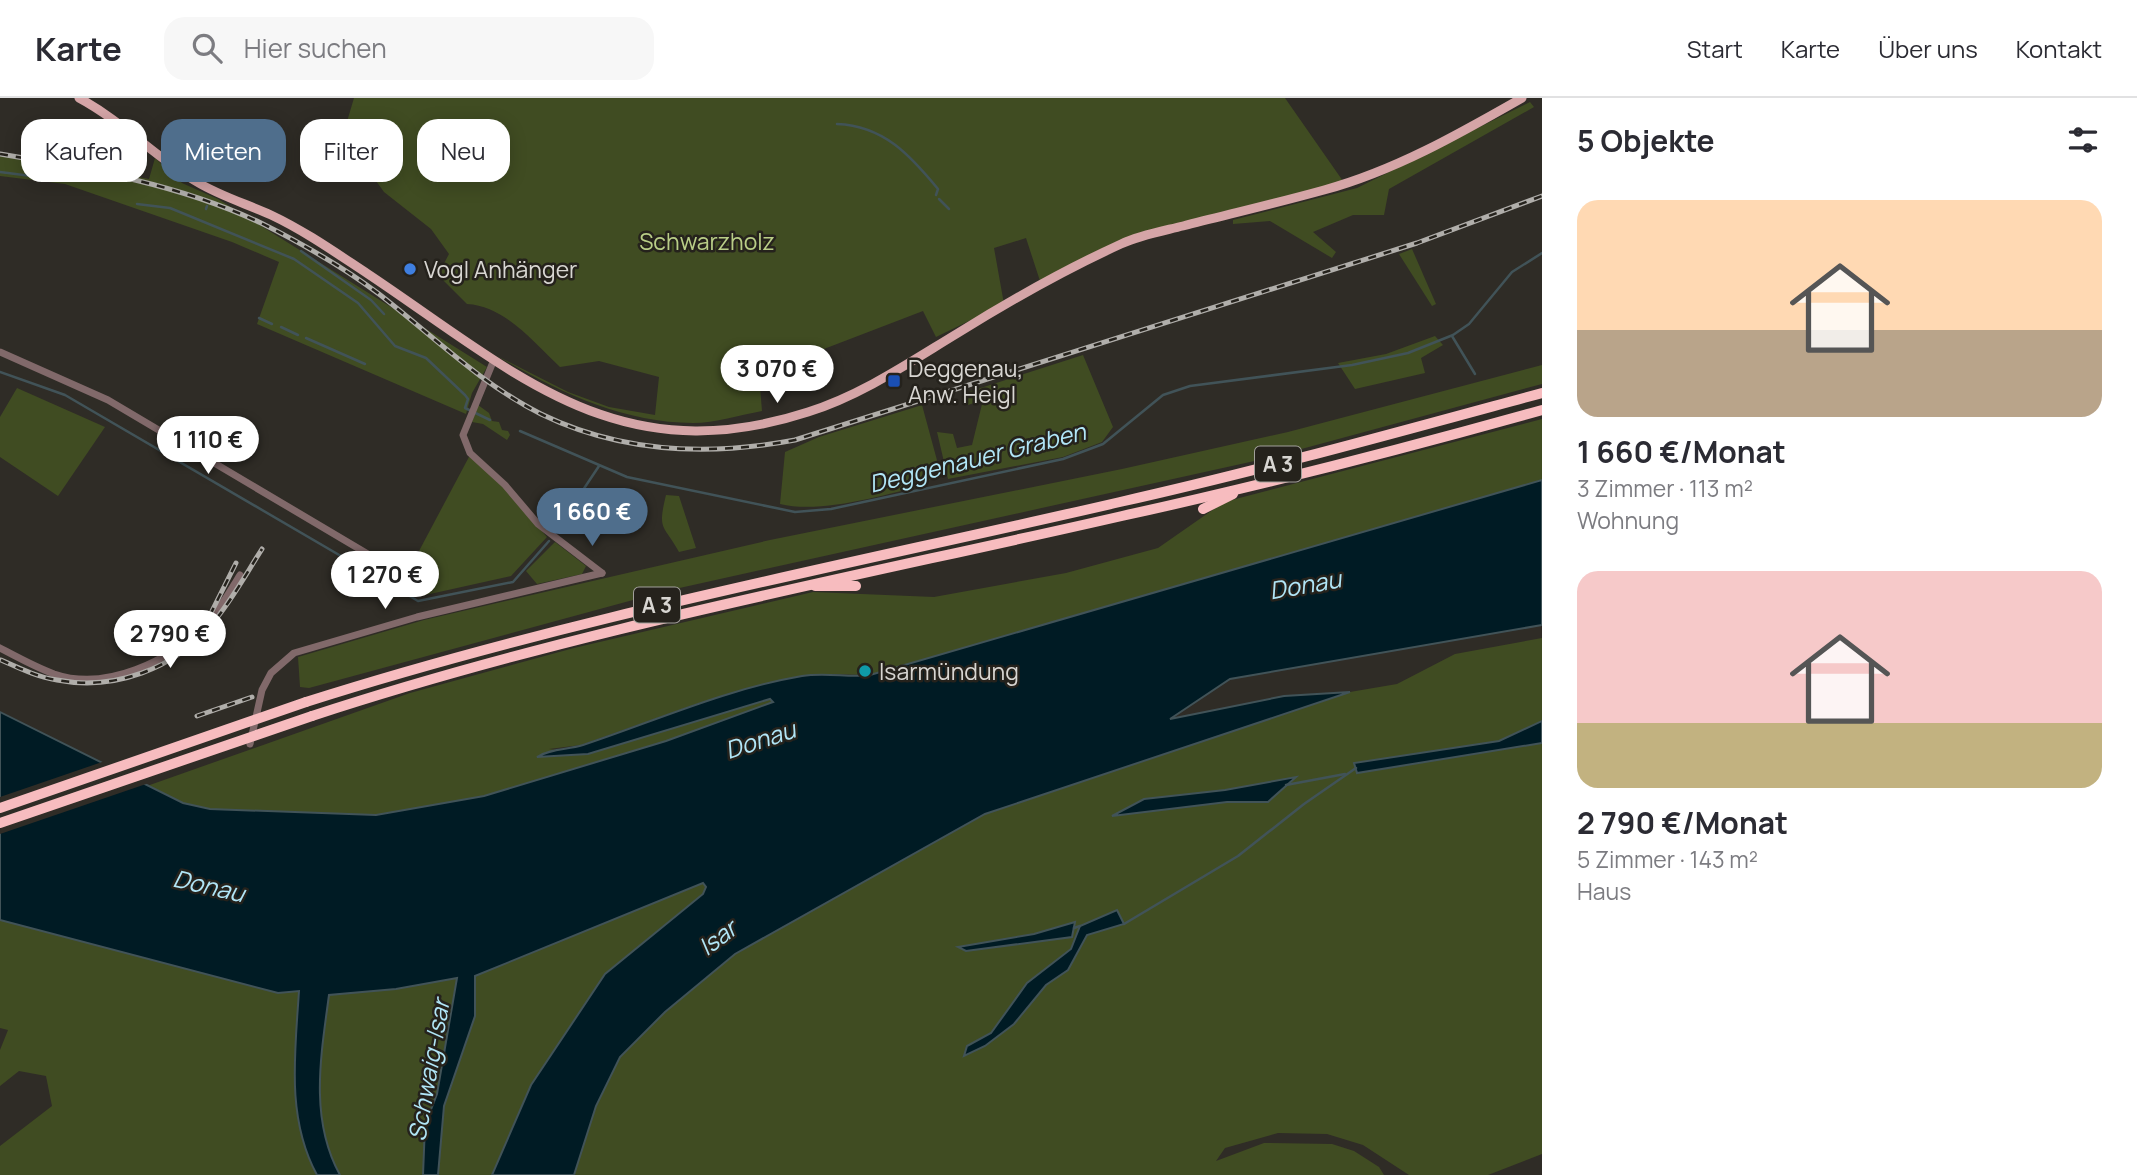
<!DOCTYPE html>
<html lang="de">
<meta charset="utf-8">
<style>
:root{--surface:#fff;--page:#f7f7f7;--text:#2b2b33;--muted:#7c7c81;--line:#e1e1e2;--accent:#4f6e8c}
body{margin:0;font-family:Manrope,sans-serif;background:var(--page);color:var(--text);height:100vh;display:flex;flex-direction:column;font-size:26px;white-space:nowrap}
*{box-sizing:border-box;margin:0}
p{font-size:23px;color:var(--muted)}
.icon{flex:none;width:38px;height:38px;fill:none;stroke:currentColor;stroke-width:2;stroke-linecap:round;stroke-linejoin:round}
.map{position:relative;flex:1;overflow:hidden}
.drawer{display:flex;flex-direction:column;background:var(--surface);width:595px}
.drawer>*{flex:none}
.banner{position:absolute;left:21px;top:21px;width:665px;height:63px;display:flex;gap:14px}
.price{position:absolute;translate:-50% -60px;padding:0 16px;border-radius:24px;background:#fff;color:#222;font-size:23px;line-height:46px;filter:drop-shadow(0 2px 4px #0008)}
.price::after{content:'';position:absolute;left:50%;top:42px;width:21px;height:16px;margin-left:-10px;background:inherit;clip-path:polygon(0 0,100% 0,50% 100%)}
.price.active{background:var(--accent);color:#fff}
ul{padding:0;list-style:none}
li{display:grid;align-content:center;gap:14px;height:371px;padding:0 35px}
li span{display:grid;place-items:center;height:217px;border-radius:21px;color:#555}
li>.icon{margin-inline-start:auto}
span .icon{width:126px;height:126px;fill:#fffc;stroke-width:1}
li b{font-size:30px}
h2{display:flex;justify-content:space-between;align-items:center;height:84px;padding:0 35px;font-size:30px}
.tag{padding:0 24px;border-radius:21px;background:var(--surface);box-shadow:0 4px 18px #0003;font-size:24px;line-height:63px}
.tag.active{background:var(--accent);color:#fff}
header{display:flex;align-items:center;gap:42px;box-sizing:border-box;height:98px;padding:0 35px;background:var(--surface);border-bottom:2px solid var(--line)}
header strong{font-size:33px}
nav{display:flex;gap:38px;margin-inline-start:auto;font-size:24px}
.search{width:490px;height:63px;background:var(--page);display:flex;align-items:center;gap:18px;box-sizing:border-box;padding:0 24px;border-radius:21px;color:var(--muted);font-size:26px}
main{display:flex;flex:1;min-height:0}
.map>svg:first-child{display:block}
.green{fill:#404c22}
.water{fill:#001b24;stroke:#415358;stroke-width:2}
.pier{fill:#2f2c26}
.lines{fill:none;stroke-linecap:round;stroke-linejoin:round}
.stream{stroke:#415358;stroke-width:2.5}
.minor{stroke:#81696a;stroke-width:7}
.major{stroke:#d5a5a7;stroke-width:9}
.highway{stroke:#f7bcbf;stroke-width:10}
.rail-casing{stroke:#b0aeaa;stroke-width:5}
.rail{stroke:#25221c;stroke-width:2.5;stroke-dasharray:8;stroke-linecap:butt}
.highway-bridge{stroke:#f7bcbf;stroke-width:10}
.shop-dot{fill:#3f7fe0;stroke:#25221c;stroke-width:2.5}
.transit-dot{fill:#1a4fb4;stroke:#25221c;stroke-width:2.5}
.culture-dot{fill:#0f9aa8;stroke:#25221c;stroke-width:2.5}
.labels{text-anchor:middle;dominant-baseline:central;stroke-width:5;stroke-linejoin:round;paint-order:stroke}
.shield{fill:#25221c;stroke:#a2a09b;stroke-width:2}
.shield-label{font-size:21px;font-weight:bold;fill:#d8d6d2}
.park-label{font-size:23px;fill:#b9ce87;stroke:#25221c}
.poi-label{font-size:23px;fill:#d8d6d2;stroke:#25221c;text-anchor:start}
.water-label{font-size:24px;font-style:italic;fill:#b1e6f7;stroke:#25221c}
</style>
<header>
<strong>Karte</strong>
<div class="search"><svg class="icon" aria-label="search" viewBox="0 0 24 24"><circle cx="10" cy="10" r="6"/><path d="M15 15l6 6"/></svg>Hier suchen</div>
<nav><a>Start</a><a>Karte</a><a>Über uns</a><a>Kontakt</a></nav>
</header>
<main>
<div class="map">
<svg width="1542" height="1077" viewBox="0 0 1542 1077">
<rect width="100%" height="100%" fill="#2f2c26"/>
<!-- green -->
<g class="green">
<path d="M354,0H1285L1345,86L1126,143L1041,186L1026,140L994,150L1004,206L936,239L923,213L759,276L762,313C740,317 715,325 693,325C622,325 557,293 497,258L568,294L609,309L655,317L659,279L599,263L560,269C533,244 505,208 467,206L438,177L449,156L431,131L384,94L343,37Z"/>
<polygon points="1530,4 1534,9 1389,91 1384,117 1353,117 1313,134 1336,154 1332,160 1270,123 1233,126 1233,122 1357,90"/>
<polygon points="0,54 149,81 155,60 182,85 218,101 487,269 472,295 466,316 257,226 279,164 232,144 65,86 0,78"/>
<polygon points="1412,151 1436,206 1432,208 1399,156"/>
<polygon points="1435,238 1443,247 1421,260 1425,275 1355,291 1338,265 1386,256"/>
<polygon points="1083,257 1113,329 1102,344 1063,359 948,381 937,334 953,336 957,350 972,347 983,302 968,307 962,296"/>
<polygon points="1542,267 1542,286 1268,360 666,493 309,590 300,589 298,559 424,522 770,442 1122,371 1288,334"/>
<polygon points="17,290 105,329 58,398 0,359 0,319"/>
<polygon points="478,307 489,315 492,323 499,324 502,332 508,333 510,337 507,342 483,326 472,324"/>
<path d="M922,307L941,377L931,380L925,387C884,397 821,416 780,406L785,354L819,339Z"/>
<polygon points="1542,321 1542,382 870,577 826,576 800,579 699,605 581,647 549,651 588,656 771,601 773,604 666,643 484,698 376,717 210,711 183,705 147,688 410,595 574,550 813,494 934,499 1066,475 1158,450 1224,404"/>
<polygon points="470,357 492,376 547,439 511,478 421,498 374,472 376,469 418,492 433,463 419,453"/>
<path d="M666,397L679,398L696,450L679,454C664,426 657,434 666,397Z"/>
<polygon points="555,444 586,468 582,476 537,486 526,473"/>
<polygon points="1542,540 1542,623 1499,643 1354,665 1357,675 1542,645 1542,1056 1488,1077 1409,1077 1363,1047 1327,1036 1278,1035 1225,1050 1216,1063 1264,1045 1332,1046 1354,1053 1379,1069 1384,1077 574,1077 596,1008 620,959 665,914 735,856 986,716 1350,594 1397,586 1455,556"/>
<polygon points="703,785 706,789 703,796 605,876 531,987 492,1077 438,1077 444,1008 475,918 474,878"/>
<path d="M0,822L278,895L300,893C295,955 286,1020 317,1077H0V1048L52,1008L46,978L19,973L0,988V952L8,932L0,930Z"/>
<path d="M457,880L437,996L425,1027L423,1077H340C309,1021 321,957 329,897L396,891Z"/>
</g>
<!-- water -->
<g class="water">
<path d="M1542,382V527L1230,581L1170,621L1284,598L1350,594L985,716L735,856L665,914L620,959L596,1008L574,1077H492L531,987L605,876L703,796L706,789L703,785L475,878V918L444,1008L438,1077H423L425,1027L437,996L457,880L396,891L329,897C321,957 309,1021 340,1077H317C286,1020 295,955 299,893L278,895L0,822V614L183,705L210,711L376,717L484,698L666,643L773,604L770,601L588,656L537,659C552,650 567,652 583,647C655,623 726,591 802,578C826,574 850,580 870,577Z"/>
<polygon points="1542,623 1542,645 1357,675 1354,665 1499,643"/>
<polygon points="1296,679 1268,704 1227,704 1112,718 1144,701 1225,692"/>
<polygon points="1117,812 1124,826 1087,837 1068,872 1046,887 1014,926 985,948 964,958 967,948 991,935 1027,885 1071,851 1080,828"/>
<polygon points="1075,824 1072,839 966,853 958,849 1034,836"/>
</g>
<!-- pier -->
<polygon class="pier" points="105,663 149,685 0,736 0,699"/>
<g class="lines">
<!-- stream -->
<g class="stream">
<path d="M837,26C884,28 910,57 938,91L936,97"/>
<polyline points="50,62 50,61"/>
<polyline points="0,74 47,80"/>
<polyline points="939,101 949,111"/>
<polyline points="137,106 170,110 294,161 358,205 395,248 426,260 465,297 468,301 465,310 490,322"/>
<polyline points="206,111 207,108"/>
<polyline points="301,153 371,202 384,216"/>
<polyline points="259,220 272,226"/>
<polyline points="281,229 298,237"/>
<polyline points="1452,238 1475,276"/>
<polyline points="306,240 365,266"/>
<polyline points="0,274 65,297 418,503 513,484 549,443"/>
<polyline points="520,333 627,379 795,414 831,411 1063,361 1103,346 1163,297 1190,288 1352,267 1408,255 1453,237 1469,226 1512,174 1542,155"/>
<polyline points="555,434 599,368"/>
<polyline points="1286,687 1345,676"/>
<polyline points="1124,826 1238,758 1304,706 1356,670"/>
<polyline points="1074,830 1080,828"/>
</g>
<!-- minor -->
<g class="minor">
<polyline points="0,254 108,302 388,468 422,478"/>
<polyline points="493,264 463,337 470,355 505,387 538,426 602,475"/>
<path d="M0,550C17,559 35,569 54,576C107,594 169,563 206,526C220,512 230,493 240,477"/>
<polyline points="250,646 262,592 271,575 294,555 417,519 602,475"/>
</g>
<!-- major -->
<path class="major" d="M79,0C122,23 155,59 197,84C220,98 247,106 271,117C305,133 336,155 368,176C515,274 617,376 808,314C862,297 910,264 958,235C1011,202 1064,172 1121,146C1140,137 1163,133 1183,128C1230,116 1277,105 1324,92C1394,73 1459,36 1522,0"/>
<!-- highway -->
<g class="highway">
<polyline points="1203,411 1233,396"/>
<polyline points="815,488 856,488"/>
<path d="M306,604C573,519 847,467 1120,404C1262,372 1402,333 1542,295"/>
<path d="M312,618C577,531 851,480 1122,418C1263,387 1403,351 1542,312"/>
</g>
<!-- rail casing -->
<g class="rail-casing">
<g id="rail">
<path d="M0,56C89,71 179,86 261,125C301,145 343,169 379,196C432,237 481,286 541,316C621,355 710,358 795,342L1417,145L1542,98"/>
<polyline points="210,517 236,465"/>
<path d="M1,562C19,570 37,579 57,582C114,593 174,571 211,527C231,504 246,476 262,451"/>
<polyline points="197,618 252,599"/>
</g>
</g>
<!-- rail -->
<use href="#rail" class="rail"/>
<!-- highway-bridge -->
<g class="highway-bridge">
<polyline points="0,710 306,604"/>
<polyline points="0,725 312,618"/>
</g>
</g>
<!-- markers -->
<circle class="shop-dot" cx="410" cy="171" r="7"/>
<rect class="transit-dot" x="887" y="276" width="14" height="14" rx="3.5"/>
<circle class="culture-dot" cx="865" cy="573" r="7"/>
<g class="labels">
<!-- shield labels -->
<g class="shield">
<rect x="1255" y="348.5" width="46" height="35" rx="5"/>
<rect x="634" y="489.5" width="46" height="35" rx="5"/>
</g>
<g class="shield-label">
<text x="1278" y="366">A 3</text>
<text x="657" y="507">A 3</text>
</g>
<!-- park labels -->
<g class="park-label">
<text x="707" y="143">Schwarzholz</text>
</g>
<!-- poi labels -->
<g class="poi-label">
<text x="424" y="171">Vogl Anhänger</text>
<text x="908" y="270">Deggenau,<tspan x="908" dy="26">Anw. Heigl</tspan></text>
<text x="879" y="573">Isarmündung</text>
</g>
<!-- water labels -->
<g class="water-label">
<text transform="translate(977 359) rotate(-14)">Deggenauer Graben</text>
<text transform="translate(1305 486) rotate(-10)">Donau</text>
<text transform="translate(760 641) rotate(-18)">Donau</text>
<text transform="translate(209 787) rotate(13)">Donau</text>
<text transform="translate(717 839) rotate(-37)">Isar</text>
<text transform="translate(428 972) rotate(-80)">Schwaig-Isar</text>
</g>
</g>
</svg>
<b class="price" style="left:777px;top:307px">3 070 €</b>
<b class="price" style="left:208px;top:378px">1 110 €</b>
<b class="price active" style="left:592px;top:450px">1 660 €</b>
<b class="price" style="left:385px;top:513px">1 270 €</b>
<b class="price" style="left:170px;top:572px">2 790 €</b>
<div class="banner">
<a class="tag">Kaufen</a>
<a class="tag active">Mieten</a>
<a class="tag">Filter</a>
<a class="tag">Neu</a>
</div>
</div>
<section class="drawer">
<h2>5 Objekte<svg class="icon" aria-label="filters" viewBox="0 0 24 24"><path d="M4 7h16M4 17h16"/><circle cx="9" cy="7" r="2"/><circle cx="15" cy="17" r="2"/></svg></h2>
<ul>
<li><span style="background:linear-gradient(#ffd9b3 60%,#b9a48a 0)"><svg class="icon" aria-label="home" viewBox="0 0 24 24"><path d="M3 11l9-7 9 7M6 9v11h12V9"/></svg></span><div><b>1 660 €/Monat</b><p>3 Zimmer · 113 m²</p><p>Wohnung</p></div></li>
<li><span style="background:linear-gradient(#f6c9c9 70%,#c2b280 0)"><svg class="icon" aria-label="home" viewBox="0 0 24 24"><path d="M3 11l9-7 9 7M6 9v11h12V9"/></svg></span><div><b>2 790 €/Monat</b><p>5 Zimmer · 143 m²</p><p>Haus</p></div></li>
</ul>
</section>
</main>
